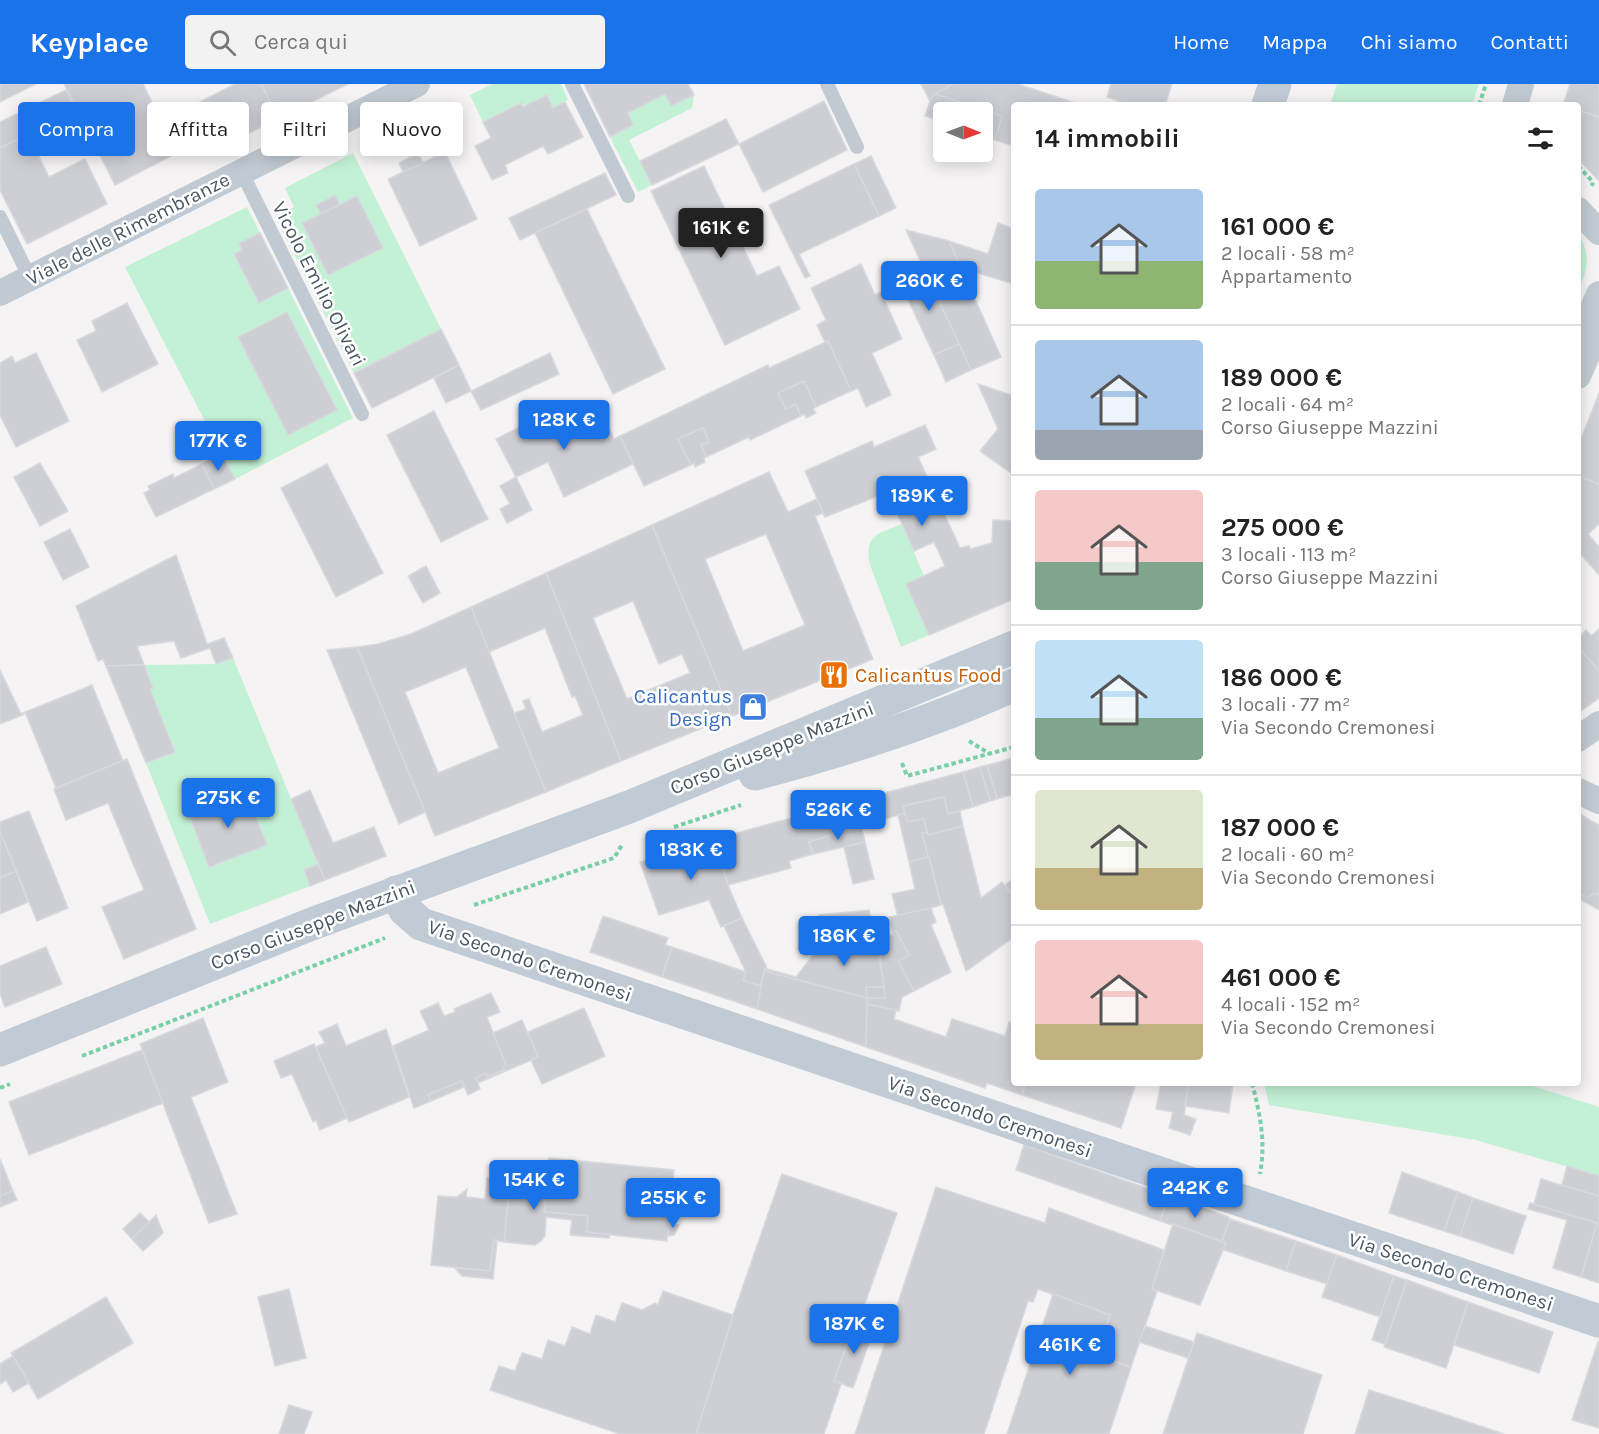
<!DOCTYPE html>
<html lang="it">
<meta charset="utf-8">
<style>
:root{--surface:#fff;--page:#f2f2f2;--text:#222;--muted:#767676;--line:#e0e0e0;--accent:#1a73e8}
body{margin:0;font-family:Karla,sans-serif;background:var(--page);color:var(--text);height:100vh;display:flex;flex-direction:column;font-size:22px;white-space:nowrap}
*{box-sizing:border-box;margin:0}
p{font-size:20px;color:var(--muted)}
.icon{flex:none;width:33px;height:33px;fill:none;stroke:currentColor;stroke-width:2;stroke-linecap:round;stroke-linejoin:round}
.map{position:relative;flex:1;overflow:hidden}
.panel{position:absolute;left:1011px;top:18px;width:570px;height:984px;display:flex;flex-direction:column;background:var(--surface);border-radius:6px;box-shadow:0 3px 15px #0003}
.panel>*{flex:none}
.banner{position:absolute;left:18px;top:18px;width:570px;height:54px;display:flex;gap:12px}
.needle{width:39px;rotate:91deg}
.fabs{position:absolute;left:933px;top:18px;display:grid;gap:12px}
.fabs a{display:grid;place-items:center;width:60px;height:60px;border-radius:6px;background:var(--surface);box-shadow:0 3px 15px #0003;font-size:30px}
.price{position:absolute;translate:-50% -51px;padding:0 14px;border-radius:6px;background:var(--accent);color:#fff;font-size:20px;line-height:39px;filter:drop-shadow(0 2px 3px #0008)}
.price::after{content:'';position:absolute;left:50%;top:36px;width:18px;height:14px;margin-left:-9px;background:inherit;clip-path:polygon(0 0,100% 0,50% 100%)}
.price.current{background:#222;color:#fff}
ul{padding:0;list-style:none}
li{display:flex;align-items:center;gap:18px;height:150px;padding:0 24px}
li+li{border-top:2px solid var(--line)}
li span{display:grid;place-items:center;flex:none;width:168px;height:120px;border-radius:6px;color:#555}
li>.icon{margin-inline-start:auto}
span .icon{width:72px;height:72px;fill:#fffc;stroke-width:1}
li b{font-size:26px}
h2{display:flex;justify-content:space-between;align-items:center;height:72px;padding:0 24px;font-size:26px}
.chip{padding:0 21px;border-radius:6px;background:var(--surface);box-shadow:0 3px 15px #0003;font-size:21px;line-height:54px}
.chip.current{background:var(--accent);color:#fff}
header{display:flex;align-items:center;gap:36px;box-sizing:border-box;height:84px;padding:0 30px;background:var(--accent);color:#fff}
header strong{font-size:28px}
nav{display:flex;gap:33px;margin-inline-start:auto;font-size:21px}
.search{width:420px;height:54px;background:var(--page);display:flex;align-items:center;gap:15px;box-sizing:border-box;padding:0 21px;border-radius:6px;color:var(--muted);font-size:22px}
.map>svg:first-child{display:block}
.green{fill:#c3f1d5}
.building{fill:#cdcfd5;stroke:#d7d9de;stroke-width:1.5;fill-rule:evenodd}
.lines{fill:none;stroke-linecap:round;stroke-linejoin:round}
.path{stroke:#7ad0a6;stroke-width:4;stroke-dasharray:4.5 3;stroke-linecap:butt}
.lane{stroke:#c1cad2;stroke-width:14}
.street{stroke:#c1cad2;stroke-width:26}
.secondary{stroke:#c1cbd6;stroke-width:33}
.labels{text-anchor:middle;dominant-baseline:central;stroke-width:5;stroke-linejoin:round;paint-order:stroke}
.street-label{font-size:20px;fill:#4a5661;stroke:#fff}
.food-label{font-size:20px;fill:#c56008;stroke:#fff;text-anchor:start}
.shop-label{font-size:20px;fill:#366cbe;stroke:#fff;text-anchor:end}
</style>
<header>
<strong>Keyplace</strong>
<div class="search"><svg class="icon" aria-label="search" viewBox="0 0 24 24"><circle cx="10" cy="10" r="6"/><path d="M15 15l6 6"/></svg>Cerca qui</div>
<nav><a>Home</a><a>Mappa</a><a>Chi siamo</a><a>Contatti</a></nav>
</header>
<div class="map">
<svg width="1599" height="1350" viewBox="0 0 1599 1350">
<rect width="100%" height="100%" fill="#f5f3f3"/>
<!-- green -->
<g class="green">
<polygon points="492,0 561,0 568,16 553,24 546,11 523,23 483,38 470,11"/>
<polygon points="1337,0 1479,0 1472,21 1330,21"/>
<polygon points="665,10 671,22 694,11 692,24 629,56 652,101 638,108 610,53 633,41 628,29"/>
<polygon points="353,69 441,245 354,289 275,132 294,123 285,104"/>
<polygon points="247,123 260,149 239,159 242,166 234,170 259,219 288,204 353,334 235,395 125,183"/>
<path d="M1578,150C1592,170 1587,187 1578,207Z"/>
<path d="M902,440L924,492L906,500L929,551L901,563L870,481C864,451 877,450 902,440Z"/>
<polygon points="233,574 318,780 304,786 310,802 210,840 146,679 175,667 150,605 153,604 144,581 216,580"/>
<polygon points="1264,999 1523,999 1599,1023 1599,1092 1476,1056 1269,1021"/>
</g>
<!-- building -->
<g class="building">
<polygon points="0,0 36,0 0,18"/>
<polygon points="64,0 143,0 177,69 115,101"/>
<polygon points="235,0 261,0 279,34 210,69 188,24"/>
<polygon points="261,0 348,0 279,34"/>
<polygon points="584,0 688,0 694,11 671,22 665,10 628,29 633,41 610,53"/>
<polygon points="921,0 953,0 932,12 930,17"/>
<polygon points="953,0 1018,0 1081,21 1014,21 1014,62 995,56 1002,32 935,10"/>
<polygon points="1111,0 1172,0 1165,21 1130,21 1107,13"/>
<polygon points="1570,0 1599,0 1599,33 1578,26 1578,21 1563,21"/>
<polygon points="66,6 78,30 30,53 28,50 0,64 0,38"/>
<polygon points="935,10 1002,32 995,56 982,52 982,28 944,28 944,38 925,32 932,12"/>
<polygon points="547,11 553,24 565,18 583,53 548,70 543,62 505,81 508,89 492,96 475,62 491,54 483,38 521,19 523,23"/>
<polygon points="824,17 847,66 763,108 739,60"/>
<polygon points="188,24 204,55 177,69 161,37"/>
<polygon points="1578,26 1599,33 1599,97 1578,75"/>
<polygon points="726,35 739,60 652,101 640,77"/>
<polygon points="28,50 49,93 85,75 107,120 27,160 0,106 0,64"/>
<polygon points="445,68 477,135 420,162 388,95"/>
<polygon points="418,69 423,79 403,88 399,79"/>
<polygon points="871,72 896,124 879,132 854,80"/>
<polygon points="854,80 879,132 799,170 810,192 805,194 769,121"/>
<polygon points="704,82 757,192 779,182 800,225 725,261 651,107"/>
<polygon points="605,89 616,111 520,156 509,134"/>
<polygon points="335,111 340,121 321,130 316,121"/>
<polygon points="357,112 383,164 328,191 302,139"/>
<polygon points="587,125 665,285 613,310 535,149"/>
<polygon points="998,139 1014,145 1014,200 961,184 949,157 988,170"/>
<polygon points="906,146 949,157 1001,273 971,286"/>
<polygon points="260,149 288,204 259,219 234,170 242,166 239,159"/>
<polygon points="861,180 875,211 881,208 902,255 872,269 891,311 866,323 858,304 851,307 828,257 825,258 817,241 826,236 811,204"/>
<polygon points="924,184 959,260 934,271 899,196"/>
<polygon points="127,219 158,280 102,308 77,256 96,247 92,237"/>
<polygon points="287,228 337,326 288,351 238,253"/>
<polygon points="441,245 459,281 372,324 354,289"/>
<polygon points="828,257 851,307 816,323 804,297 778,309 786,325 796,320 801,332 750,356 749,353 706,373 701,361 709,358 703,344 678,355 691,381 644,402 620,352 768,281 769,284"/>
<polygon points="959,260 971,286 946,298 934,271"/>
<polygon points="36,269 69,337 16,363 0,331 0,279 12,272 15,279"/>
<polygon points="550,269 559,290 481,326 471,307"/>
<polygon points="459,281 471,307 446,319 434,294"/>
<polygon points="804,297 816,323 813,325 816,329 806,334 804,330 801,332 796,320 786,325 778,309"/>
<polygon points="978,300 1014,312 1014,391 980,367 998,345"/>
<polygon points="1599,309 1599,400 1578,392 1578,363"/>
<polygon points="566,320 583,355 608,343 614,355 620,352 633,380 564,413 548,378 516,393 496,355"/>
<polygon points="434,327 488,435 441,458 387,351"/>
<polygon points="925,341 936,365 918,373 960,464 969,462 970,465 992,459 993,436 1014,437 1014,515 929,551 906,500 945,482 934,458 914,467 888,408 825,433 805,387 872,357 874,363"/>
<polygon points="703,344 709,358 701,361 706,373 704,374 705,378 695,383 694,379 691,381 678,355"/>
<polygon points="222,370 235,395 214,405 202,380"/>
<polygon points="40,379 68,427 40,442 14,393"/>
<polygon points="202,380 214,405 156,433 144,409 150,406 148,402 173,390 174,394"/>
<polygon points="327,380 383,489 336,513 281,404"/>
<path d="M769,388L788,428L817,415L823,429L815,432L873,575L732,632L652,441ZM766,450L805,541L743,567L705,475Z"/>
<polygon points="1578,392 1599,400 1599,440 1588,450 1599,463 1599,491 1578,467"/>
<polygon points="516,393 532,426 507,439 500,425 510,420 500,402"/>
<path d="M652,441L732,632L621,677L546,489ZM633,517L659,580L682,570L690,589L627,615L593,534Z"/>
<polygon points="70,445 89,483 63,496 44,458"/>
<polygon points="176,471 207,560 224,554 233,574 216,580 210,564 181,574 174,557 137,562 144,581 106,582 103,575 98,577 76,522"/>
<polygon points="426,482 440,509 423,519 408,492"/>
<polygon points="546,489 621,677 546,708 514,629 526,625 523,617 529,615 542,648 583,631 575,612 572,613 545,544 489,568 471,523"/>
<path d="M471,523L546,708L435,752L357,563L378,560L411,550ZM466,583L499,664L438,689L405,608Z"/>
<polygon points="1599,545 1599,587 1578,563 1578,555 1586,546 1591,552"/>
<polygon points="357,563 425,728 399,740 327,566"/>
<polygon points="1578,563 1599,587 1599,614 1582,626 1578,622"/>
<polygon points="144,581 153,604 150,605 175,668 146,679 106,582"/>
<polygon points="0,586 21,630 23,631 0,640"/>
<polygon points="92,601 123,677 56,704 26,630 23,629"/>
<polygon points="1014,674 1014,710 997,715 987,681"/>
<polygon points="127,675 196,845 124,875 102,823 144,806 108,719 66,736 54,705"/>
<polygon points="987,681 997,715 990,717 980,683"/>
<polygon points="980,683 990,717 973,723 963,688"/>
<polygon points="963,688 973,723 948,730 944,713 903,722 905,729 809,758 813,770 789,777 791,784 728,801 714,755"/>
<polygon points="310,706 333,759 374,743 386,772 325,796 291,715"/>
<polygon points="237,710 239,714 247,711 267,761 209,783 190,734 197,731 195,726"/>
<polygon points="944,713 948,730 960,727 963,742 928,751 924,735 907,738 903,722"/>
<polygon points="29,727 68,824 37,837 0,747 0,738"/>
<polygon points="905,729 907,738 924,735 927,748 922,749 929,773 909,778 898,731"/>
<polygon points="1578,729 1599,741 1599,811 1595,809 1587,814 1578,809"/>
<polygon points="861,742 865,758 813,770 809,758"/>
<polygon points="963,742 981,814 1002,798 1014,813 1014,853 966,887 943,820 941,821 922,749 927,748 928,751"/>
<polygon points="0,747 16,787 0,794"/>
<polygon points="714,755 728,801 742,834 721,843 709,816 659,831 640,778"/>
<polygon points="865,758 874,795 853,800 844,763"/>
<polygon points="929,773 941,821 898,833 892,810 915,805 909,778"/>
<polygon points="318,780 325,796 310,802 304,786"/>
<polygon points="16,787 28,818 0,830 0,794"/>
<polygon points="1014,794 1014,813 1005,801"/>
<polygon points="1578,809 1587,814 1595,809 1599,811 1599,826 1578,814"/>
<polygon points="931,824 936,838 931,841 951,888 914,907 898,877 909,871 896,847 893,848 889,833"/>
<polygon points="869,826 876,854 821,861 819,831"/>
<polygon points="603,832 668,854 665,861 672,863 662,893 590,868"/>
<polygon points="742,834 766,882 760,902 743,896 746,888 724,842"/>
<polygon points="896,847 909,871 898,877 914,907 902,913 899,927 867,920 867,914 885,914 878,855 893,851 893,848"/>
<polygon points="876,854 884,903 866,903 867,914 764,887 766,882 767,885 796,893 821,861"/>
<polygon points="46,863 62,900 5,923 0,910 0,882"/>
<polygon points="672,863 746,888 743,896 763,903 757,925 662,893"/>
<polygon points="764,887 867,914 866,963 757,925"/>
<polygon points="866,903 884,903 885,914 867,914"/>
<polygon points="491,909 500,928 487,933 506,981 503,983 504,986 487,993 486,989 476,994 480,1005 468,1011 462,997 428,1011 431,1017 414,1024 393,962 429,946 420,927 438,919 444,932 455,928 454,925"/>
<polygon points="867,920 896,926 894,935 946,953 952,935 1005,952 1009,938 1014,940 1014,999 1026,999 1022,1011 987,999 985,1004 866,963"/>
<polygon points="584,924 605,972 542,1000 531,976 538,973 528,948"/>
<polygon points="203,934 228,998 191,1013 237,1130 209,1139 140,960"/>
<polygon points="522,936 538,973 478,999 476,994 486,989 487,993 504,986 503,983 506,981 493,949"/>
<polygon points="337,940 346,962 386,945 409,1013 349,1038 316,963 325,959 319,948"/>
<polygon points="314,960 347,1034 320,1046 316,1036 313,1038 292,990 281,994 274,977"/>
<polygon points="142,966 163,1019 29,1071 9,1018"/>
<polygon points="462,997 464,1003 431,1017 428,1011"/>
<polygon points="1026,999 1136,999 1121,1044 1022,1011"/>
<polygon points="1161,999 1189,999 1184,1031 1196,1035 1190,1051 1169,1044 1173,1028 1156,1025"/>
<polygon points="1189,999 1233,999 1229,1029 1185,1022"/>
<polygon points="1024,1061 1169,1112 1160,1137 1016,1086"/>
<polygon points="549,1074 674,1086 667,1157 586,1148 588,1132 544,1128"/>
<polygon points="0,1075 13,1107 0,1112"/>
<polygon points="1567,1082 1599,1092 1599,1112 1562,1101"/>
<polygon points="504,1087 548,1091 544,1128 588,1132 586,1148 610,1151 609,1154 570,1151 572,1136 546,1133 545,1152 541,1157 535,1161 504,1158 510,1097 503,1096"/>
<polygon points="1402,1088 1458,1108 1444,1147 1389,1129"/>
<polygon points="782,1090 897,1129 858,1239 855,1238 834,1297 841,1300 824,1350 696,1350 733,1231"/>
<polygon points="487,1094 510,1097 504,1158 494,1156 490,1187 431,1181 438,1112 457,1113 467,1105 466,1113 485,1115"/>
<polygon points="1541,1095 1599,1112 1599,1199 1581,1193 1597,1139 1534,1120"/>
<polygon points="936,1103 1045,1139 1049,1124 1164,1166 1152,1205 1157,1207 1131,1283 1097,1271 1110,1231 1038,1205 1033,1218 1028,1217 984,1350 855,1350"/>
<polygon points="13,1107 17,1116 0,1123 0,1112"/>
<polygon points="1458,1108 1473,1114 1460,1152 1444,1147"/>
<polygon points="1169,1112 1228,1133 1230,1135 1222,1157 1160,1137"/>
<polygon points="1473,1114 1526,1132 1513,1170 1460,1152"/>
<polygon points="1530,1119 1597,1139 1581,1193 1553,1184 1567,1136 1528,1125"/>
<polygon points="140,1129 149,1138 132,1155 123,1145"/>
<polygon points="156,1131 163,1149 143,1167 132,1155"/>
<polygon points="1230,1135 1296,1157 1286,1187 1224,1166 1226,1159 1222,1157"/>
<polygon points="669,1140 679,1141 674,1151 668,1152"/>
<polygon points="1173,1140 1226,1159 1200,1221 1152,1205"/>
<polygon points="494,1156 497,1157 493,1195 462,1192 455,1184 490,1187"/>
<polygon points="1296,1157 1337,1171 1327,1200 1286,1187"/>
<polygon points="1337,1171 1394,1192 1380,1233 1322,1213"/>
<polygon points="1394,1192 1407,1196 1385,1260 1372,1256"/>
<polygon points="1407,1196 1468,1218 1446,1284 1384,1263"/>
<polygon points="289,1205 306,1274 275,1282 258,1213"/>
<polygon points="663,1207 733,1231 696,1350 620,1350 490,1306 499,1282 515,1287 522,1269 542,1275 548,1256 565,1262 572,1243 590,1250 596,1231 615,1238 622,1219 642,1226 655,1219 658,1221"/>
<polygon points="1053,1210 1110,1231 1097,1271 1131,1283 1109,1350 1007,1350"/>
<polygon points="106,1213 133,1259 38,1315 11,1269"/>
<polygon points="1468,1218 1553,1248 1539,1289 1454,1261"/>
<polygon points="855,1238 874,1245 853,1304 834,1297"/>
<polygon points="1145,1242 1194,1258 1188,1274 1139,1258"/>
<polygon points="1197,1249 1322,1291 1303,1350 1163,1350"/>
<polygon points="1598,1258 1599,1259 1599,1344 1572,1336"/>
<polygon points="13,1272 29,1299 13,1308 6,1296 0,1300 0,1280"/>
<polygon points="1369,1306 1432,1326 1504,1350 1355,1350"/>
<polygon points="289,1321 312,1328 304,1350 279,1350"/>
</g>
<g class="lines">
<!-- path -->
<g class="path">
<polyline points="1479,21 1486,0"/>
<polyline points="1578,82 1593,98 1592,102"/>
<polyline points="969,657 990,670"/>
<polyline points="902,679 907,692 1014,663"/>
<polyline points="674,743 741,721"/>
<polyline points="474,821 614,774 622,761"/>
<polyline points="82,972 385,854"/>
<path d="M1252,999C1260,1030 1266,1057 1260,1090"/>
<polyline points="0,1004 10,1000"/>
</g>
<!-- lane -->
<g class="lane">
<polyline points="572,0 628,112"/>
<polyline points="827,0 857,63"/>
<polyline points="241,87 362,330"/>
<polyline points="0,133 30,194"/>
</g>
<!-- street -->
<g class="street">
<polyline points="1515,21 1521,0"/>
<polyline points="1578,126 1599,148"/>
<polyline points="0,209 417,0"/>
<polyline points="1578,258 1599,210"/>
<polyline points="1578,292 1599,245"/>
<polyline points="1578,655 1599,640"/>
<polyline points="1578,707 1599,717"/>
</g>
<!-- secondary -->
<g class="secondary">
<polyline points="1268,21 1275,0"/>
<path d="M755,690C843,667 931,639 1014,601"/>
<polyline points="396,808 405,826 421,840 1599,1237"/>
<polyline points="0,966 309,841 629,723 1014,563"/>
</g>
</g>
<!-- icons -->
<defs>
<g id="restaurant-square" transform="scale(1.5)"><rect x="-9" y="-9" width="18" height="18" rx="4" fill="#e8710a" stroke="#fff"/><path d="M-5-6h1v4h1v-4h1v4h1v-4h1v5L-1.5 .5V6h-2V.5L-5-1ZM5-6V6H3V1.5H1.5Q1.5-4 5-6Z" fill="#fff"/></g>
<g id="shop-square" transform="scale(1.5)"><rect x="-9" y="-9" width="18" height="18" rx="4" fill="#3f7fe0" stroke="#fff"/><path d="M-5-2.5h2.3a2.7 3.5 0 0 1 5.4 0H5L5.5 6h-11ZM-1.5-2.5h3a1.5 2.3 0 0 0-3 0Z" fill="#fff"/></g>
</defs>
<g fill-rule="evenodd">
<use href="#restaurant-square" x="834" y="591"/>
<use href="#shop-square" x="753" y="623"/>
</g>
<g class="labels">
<!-- street labels -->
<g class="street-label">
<text transform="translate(128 145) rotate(-27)">Viale delle Rimembranze</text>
<text transform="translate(319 200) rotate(63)">Vicolo Emilio Olivari</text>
<text transform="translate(772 664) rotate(-22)">Corso Giuseppe Mazzini</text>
<text transform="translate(313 841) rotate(-21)">Corso Giuseppe Mazzini</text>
<text transform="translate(530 877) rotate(19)">Via Secondo Cremonesi</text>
<text transform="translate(990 1033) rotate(19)">Via Secondo Cremonesi</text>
<text transform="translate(1451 1188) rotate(18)">Via Secondo Cremonesi</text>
</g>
<!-- food labels -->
<g class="food-label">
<text x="855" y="591">Calicantus Food</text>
</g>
<!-- shop labels -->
<g class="shop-label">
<text x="732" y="612">Calicantus<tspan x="732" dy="23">Design</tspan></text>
</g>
</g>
</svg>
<div class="fabs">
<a><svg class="needle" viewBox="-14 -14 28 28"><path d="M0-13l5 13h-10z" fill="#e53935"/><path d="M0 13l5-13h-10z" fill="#767676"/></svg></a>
</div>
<b class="price current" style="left:721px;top:175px">161K €</b>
<b class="price" style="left:929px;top:228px">260K €</b>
<b class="price" style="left:564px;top:367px">128K €</b>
<b class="price" style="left:218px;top:388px">177K €</b>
<b class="price" style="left:922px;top:443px">189K €</b>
<b class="price" style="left:228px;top:745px">275K €</b>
<b class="price" style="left:838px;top:757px">526K €</b>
<b class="price" style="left:691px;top:797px">183K €</b>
<b class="price" style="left:844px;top:883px">186K €</b>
<b class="price" style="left:534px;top:1127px">154K €</b>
<b class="price" style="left:1195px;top:1135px">242K €</b>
<b class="price" style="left:673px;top:1145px">255K €</b>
<b class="price" style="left:854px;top:1271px">187K €</b>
<b class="price" style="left:1070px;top:1292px">461K €</b>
<div class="banner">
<a class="chip current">Compra</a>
<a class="chip">Affitta</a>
<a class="chip">Filtri</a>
<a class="chip">Nuovo</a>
</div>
<section class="panel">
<h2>14 immobili<svg class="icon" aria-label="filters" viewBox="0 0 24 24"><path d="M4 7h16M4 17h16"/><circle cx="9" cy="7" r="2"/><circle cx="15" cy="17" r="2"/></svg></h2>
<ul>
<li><span style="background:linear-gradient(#a9c7e8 60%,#8fb573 0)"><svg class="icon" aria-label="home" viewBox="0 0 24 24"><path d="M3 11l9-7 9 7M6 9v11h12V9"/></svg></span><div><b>161 000 €</b><p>2 locali · 58 m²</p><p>Appartamento</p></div></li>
<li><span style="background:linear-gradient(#a9c7e8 75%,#9aa5b1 0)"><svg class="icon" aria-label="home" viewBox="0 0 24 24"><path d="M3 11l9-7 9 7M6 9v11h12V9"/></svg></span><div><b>189 000 €</b><p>2 locali · 64 m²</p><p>Corso Giuseppe Mazzini</p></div></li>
<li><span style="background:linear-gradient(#f6c9c9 60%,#7fa58c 0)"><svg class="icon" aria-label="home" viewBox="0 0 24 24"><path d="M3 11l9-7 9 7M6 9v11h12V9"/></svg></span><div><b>275 000 €</b><p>3 locali · 113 m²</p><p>Corso Giuseppe Mazzini</p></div></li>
<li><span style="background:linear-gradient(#bfe0f5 65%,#7fa58c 0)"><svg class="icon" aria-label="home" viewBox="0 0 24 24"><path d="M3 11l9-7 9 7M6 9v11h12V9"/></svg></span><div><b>186 000 €</b><p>3 locali · 77 m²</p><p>Via Secondo Cremonesi</p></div></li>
<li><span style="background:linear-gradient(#dfe7d0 65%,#c2b280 0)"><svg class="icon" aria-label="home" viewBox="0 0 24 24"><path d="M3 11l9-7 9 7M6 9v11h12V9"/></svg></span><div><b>187 000 €</b><p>2 locali · 60 m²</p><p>Via Secondo Cremonesi</p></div></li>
<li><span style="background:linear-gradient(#f6c9c9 70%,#c2b280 0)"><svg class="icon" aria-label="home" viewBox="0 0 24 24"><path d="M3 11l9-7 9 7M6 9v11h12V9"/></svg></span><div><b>461 000 €</b><p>4 locali · 152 m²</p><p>Via Secondo Cremonesi</p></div></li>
</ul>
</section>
</div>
